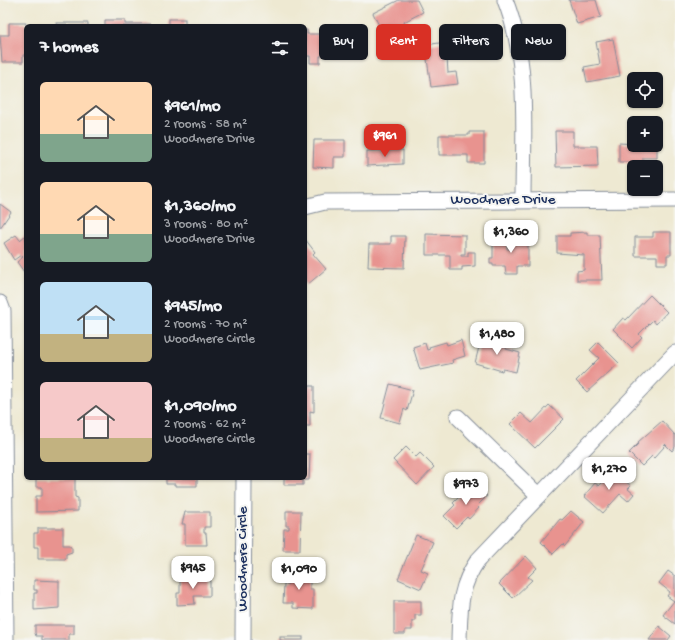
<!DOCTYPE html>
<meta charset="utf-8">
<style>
:root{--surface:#171b24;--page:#242831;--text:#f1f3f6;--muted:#9ea1a6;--accent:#d93025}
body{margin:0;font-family:"Gochi Hand",sans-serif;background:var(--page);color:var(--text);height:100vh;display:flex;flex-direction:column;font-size:15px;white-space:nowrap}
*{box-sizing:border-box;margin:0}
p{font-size:13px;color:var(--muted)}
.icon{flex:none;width:22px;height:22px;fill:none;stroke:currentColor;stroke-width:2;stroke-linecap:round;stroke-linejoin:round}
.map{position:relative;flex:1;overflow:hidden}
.side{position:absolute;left:24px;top:24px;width:283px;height:456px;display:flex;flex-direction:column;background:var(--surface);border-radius:6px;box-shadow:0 1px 3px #0004}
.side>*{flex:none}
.hud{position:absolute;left:319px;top:24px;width:296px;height:36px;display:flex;gap:8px}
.tools{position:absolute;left:627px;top:72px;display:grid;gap:8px}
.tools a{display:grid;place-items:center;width:36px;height:36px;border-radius:6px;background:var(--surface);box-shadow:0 1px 3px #0004;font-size:20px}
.price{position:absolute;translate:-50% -34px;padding:0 9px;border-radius:8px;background:#fff;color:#222;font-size:13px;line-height:26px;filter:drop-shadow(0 1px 2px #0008)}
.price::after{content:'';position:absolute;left:50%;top:24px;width:12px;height:9px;margin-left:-6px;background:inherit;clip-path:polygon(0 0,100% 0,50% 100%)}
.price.active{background:var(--accent);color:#fff}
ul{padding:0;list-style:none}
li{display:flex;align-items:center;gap:12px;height:100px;padding:0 16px}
li span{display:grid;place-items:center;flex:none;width:112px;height:80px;border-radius:6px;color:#555}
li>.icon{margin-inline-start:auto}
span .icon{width:48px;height:48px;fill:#fffc;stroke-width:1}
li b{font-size:17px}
h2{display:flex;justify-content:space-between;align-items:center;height:48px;padding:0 16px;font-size:17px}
.pill{padding:0 14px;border-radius:6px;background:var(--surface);box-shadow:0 1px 3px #0004;font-size:14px;line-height:36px}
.pill.active{background:var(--accent);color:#fff}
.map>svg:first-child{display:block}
.building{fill:#e8938f}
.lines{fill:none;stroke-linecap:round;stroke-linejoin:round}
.minor-casing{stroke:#848c98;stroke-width:17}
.minor{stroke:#fff;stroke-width:15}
.labels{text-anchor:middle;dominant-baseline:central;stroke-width:4;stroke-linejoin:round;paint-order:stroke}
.street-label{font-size:15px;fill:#1b2f5e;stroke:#f6f6f2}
</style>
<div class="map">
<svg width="675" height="640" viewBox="0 0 675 640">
<rect width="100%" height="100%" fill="#f6f6f2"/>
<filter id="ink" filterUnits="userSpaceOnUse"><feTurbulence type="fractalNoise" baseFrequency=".025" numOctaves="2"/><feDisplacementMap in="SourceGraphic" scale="8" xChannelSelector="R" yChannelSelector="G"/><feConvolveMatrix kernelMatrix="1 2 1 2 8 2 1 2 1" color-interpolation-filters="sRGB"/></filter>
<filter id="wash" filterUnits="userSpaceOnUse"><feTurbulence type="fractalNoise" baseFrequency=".012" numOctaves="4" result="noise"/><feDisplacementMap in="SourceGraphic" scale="16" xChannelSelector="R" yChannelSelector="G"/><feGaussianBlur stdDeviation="0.9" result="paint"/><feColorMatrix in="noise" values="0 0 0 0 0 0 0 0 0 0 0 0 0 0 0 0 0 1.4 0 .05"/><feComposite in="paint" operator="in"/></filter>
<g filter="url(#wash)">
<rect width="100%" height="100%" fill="#eee9d2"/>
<g id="blocks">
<!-- building -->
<g class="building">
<polygon points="399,0 417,0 423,12 404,22 407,28 394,34 391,27 382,32 373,13"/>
<polygon points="569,0 596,0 601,17 577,24"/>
<rect x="169" y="19" width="16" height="7"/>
<polygon points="105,20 125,20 125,24 151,24 151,26 105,26"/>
<polygon points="9,23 26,23 26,55 23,55 23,62 2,62 0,35 9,35"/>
<rect x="56" y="23" width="32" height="3"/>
<polygon points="305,30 307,30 307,34 340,34 340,56 320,56 320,63 310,63 310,56 305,56"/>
<polygon points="613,39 620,76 587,82 584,67 600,64 596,42"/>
<polygon points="446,42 448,73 456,72 458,84 431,87 425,45"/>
<polygon points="555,131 573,131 573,146 597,146 598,166 556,167"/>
<polygon points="469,132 484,132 484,163 468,163 468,155 439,155 439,135 469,135"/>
<polygon points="314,140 345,140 345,157 334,157 334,168 313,167"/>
<polygon points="619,143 657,145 657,158 643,158 643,162 619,162"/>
<polygon points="403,150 403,164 367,166 367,151"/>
<polygon points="0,204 11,212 0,228"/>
<polygon points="587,232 587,235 600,235 602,280 577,280 577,271 584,270 584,255 557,253 557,236 570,236 570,233"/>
<polygon points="653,232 671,232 671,255 667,255 667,264 657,264 657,256 635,256 635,237 653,237"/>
<polygon points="426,234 465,235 465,254 461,254 461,256 468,256 468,252 475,252 475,266 462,267 462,270 450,270 450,255 426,255"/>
<polygon points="516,234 528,234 528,266 517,266 517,274 506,274 505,266 493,266 493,264 490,264 490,258 493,258 493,242 507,242 507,249 512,249 512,242 516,242"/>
<polygon points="16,235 20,240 26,235 26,271 24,272 17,262 23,257 21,255 14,260 4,243"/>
<polygon points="391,236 405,236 404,268 368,267 369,244 391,244"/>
<polygon points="305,239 315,252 313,254 326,269 307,285 305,283"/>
<polygon points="650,295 667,312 656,324 653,320 639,334 642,337 632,348 613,329 623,318 626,320"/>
<polygon points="481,339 499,343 500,341 507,343 506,349 520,353 516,372 503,369 502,371 475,363"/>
<polygon points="461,340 465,356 452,360 453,363 420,370 413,347 425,343 427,350 430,349 429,347 446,342 447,345"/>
<polygon points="598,342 619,363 587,392 576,381 599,358 590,350"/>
<polygon points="390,384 413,390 407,411 404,409 400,423 381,418"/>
<polygon points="305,386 314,386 314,412 310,411 310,426 305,426"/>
<polygon points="549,405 564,419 535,448 510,424 521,413 532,423"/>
<polygon points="662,421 675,435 675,447 672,451 665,444 663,446 664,447 654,458 652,456 642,466 629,453 639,443 638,442"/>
<polygon points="406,447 416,457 420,453 434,467 417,485 393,460"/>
<polygon points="305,454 310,454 309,480 303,480 303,485 284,485 284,478 305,478"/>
<polygon points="611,469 631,486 628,489 634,494 628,501 620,494 603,513 584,496 595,483 599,486 603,482 601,480"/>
<polygon points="36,478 75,478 75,497 78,498 78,511 36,512 36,496 42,496 42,487 36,487"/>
<polygon points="166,478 197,478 197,486 175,486 175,484 166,484"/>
<polygon points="475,484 487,496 477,506 479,508 469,519 467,517 456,528 444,516 455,505 453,503 464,492 466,494"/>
<polygon points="286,511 301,511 300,550 283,550 284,529 289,529 289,526 286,526"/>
<polygon points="571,511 584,522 565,546 563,544 553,554 541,542 560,519 562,520"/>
<polygon points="185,512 210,512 210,527 204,527 204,533 206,533 207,545 185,545 185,524 182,524"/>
<polygon points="38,528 63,528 63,545 70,545 72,548 72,552 66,554 66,559 38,559 38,547 34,547 34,533 38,533"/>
<polygon points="416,535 433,542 421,570 428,573 421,589 398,579"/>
<polygon points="526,556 537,568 528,577 532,580 513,598 499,584"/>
<polygon points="668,571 675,576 675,624 663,615 674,601 667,596 670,592 659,583"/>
<polygon points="288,572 310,573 310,589 313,589 313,609 293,608 293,603 283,603 284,584 288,584"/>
<polygon points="198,577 210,578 210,596 194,596 195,604 177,605 177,593 180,593 180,578"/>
<polygon points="34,580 59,581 59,608 34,610 34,593 37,593 37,590 34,590"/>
<polygon points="394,601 421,601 421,615 415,615 415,621 412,621 412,630 405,630 405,634 394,634"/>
<polygon points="35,625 74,625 74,634 69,634 69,640 42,640 42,636 36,636 35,633"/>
<polygon points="659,626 671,636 668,640 649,640"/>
<rect x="280" y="637" width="23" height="3"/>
</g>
</g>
</g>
<g filter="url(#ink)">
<use href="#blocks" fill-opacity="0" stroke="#848c98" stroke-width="1"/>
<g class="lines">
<!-- minor casing -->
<g class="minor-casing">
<g id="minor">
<path d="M505,0C530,63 523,133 523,200"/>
<polyline points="305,207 325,202 675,200"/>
<polyline points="0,303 3,311 6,640"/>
<polyline points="458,417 539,496"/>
<polyline points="243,640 244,478"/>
<path d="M459,640C460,608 459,587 478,560L675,353"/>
</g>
</g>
<!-- minor -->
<use href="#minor" class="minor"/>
</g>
</g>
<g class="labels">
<!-- street labels -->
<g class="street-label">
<text x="503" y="200">Woodmere Drive</text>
<text transform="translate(243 559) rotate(-90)">Woodmere Circle</text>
</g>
</g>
</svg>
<div class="tools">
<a><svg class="icon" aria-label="locate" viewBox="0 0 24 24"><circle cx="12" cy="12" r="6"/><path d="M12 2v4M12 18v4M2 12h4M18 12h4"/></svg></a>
<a>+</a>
<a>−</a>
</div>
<b class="price active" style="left:385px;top:158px">$961</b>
<b class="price" style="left:511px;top:254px">$1,360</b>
<b class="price" style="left:497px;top:356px">$1,480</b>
<b class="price" style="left:609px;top:491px">$1,270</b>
<b class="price" style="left:466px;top:506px">$973</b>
<b class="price" style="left:193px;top:590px">$945</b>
<b class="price" style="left:299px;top:591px">$1,090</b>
<div class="hud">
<a class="pill">Buy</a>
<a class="pill active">Rent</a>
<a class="pill">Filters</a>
<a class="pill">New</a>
</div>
<section class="side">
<h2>7 homes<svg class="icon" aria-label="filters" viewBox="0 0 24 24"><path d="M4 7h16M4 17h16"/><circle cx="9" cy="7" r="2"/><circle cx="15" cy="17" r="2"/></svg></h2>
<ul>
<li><span style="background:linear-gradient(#ffd9b3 65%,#7fa58c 0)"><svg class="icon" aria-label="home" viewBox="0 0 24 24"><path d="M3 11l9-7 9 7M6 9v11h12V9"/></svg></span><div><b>$961/mo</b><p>2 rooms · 58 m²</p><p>Woodmere Drive</p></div></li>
<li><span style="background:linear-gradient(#ffd9b3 65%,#7fa58c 0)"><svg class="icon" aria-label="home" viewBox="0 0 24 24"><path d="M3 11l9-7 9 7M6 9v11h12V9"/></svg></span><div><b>$1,360/mo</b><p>3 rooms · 80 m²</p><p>Woodmere Drive</p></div></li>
<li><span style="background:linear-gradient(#bfe0f5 65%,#c2b280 0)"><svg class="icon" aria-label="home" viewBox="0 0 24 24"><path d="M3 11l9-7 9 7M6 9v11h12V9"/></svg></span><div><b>$945/mo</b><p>2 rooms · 70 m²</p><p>Woodmere Circle</p></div></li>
<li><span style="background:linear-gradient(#f6c9c9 70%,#c2b280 0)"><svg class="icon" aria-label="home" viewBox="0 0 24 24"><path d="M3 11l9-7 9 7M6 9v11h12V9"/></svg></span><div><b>$1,090/mo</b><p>2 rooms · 62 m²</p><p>Woodmere Circle</p></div></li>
</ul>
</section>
</div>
